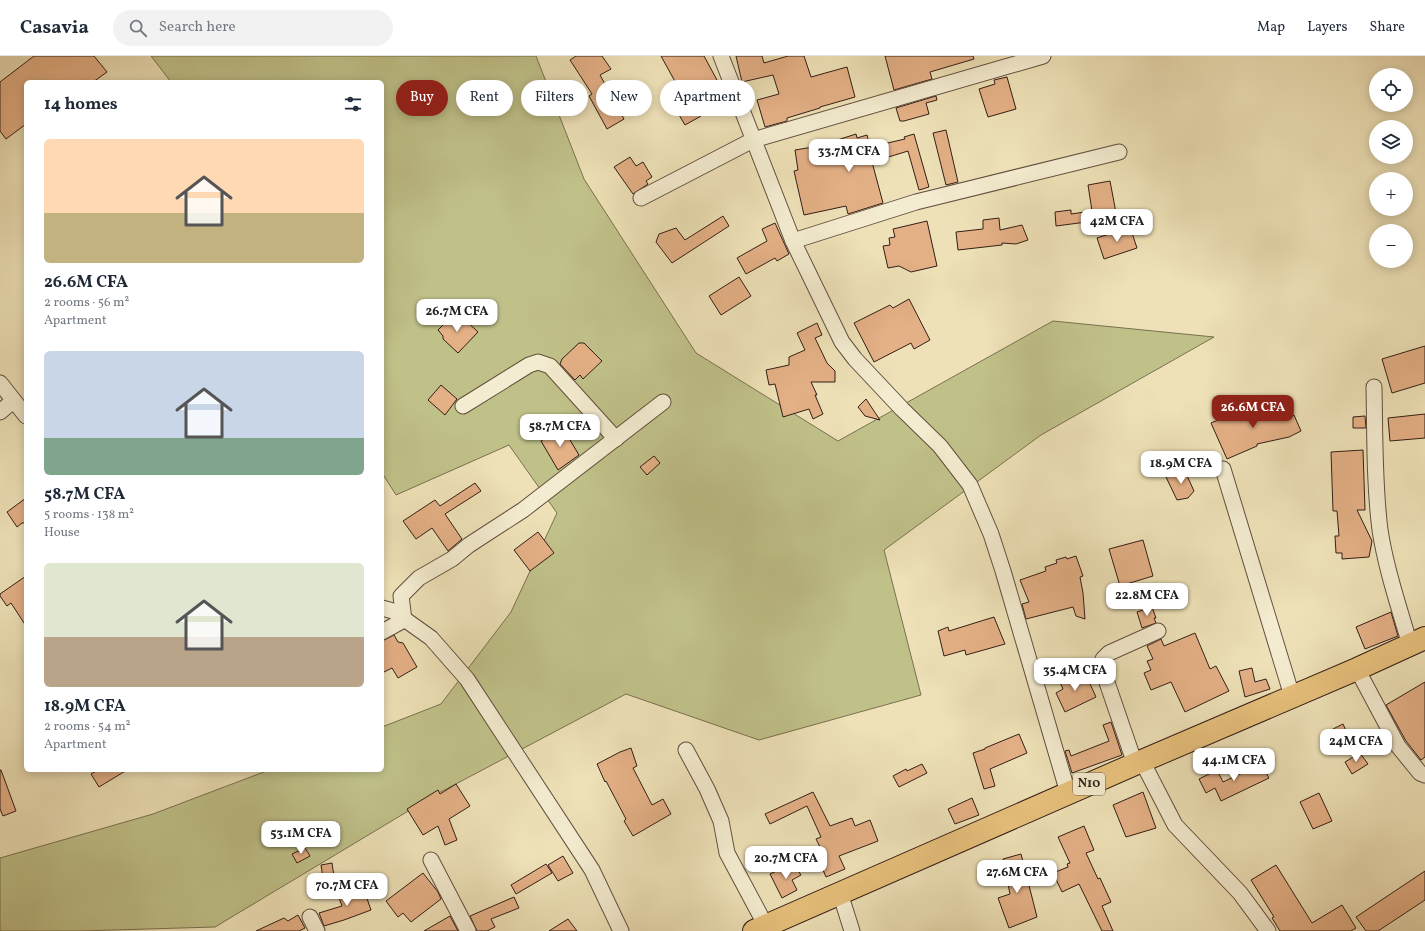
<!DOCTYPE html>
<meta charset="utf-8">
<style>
:root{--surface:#fff;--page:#f2f2f3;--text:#1f2937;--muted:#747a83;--line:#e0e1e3;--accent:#8f2418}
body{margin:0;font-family:Vollkorn,serif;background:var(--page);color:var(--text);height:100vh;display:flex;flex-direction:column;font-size:15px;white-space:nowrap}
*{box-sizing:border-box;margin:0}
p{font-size:13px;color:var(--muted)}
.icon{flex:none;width:22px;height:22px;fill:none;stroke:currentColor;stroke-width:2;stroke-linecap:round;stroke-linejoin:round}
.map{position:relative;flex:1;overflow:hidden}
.sheet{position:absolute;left:24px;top:24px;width:360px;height:692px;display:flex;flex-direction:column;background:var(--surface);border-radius:6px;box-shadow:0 2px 10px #0003}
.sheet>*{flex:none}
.banner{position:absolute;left:396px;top:24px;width:380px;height:36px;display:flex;gap:8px}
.tools{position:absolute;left:1369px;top:12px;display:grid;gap:8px}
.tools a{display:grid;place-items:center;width:44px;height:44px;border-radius:50%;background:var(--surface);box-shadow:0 2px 10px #0003;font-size:20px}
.price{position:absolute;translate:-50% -34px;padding:0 9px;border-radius:8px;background:#fff;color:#222;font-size:13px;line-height:26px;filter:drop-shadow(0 1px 2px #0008)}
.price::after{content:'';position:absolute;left:50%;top:24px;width:12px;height:9px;margin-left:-6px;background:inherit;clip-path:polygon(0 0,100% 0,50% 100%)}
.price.current{background:var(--accent);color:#fff}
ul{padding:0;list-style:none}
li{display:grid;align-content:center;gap:8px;height:212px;padding:0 20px}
li span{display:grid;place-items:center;height:124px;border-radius:6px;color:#555}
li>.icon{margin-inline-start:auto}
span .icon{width:72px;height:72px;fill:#fffc;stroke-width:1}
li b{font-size:17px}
h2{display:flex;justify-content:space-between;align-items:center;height:48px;padding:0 20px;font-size:17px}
.pill{padding:0 14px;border-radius:18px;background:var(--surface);box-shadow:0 2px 10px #0003;font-size:14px;line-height:36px}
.pill.current{background:var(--accent);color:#fff}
header{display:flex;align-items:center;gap:24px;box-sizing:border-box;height:56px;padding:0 20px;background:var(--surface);border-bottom:1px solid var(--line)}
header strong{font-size:19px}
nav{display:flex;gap:22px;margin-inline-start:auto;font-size:14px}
.search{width:280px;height:36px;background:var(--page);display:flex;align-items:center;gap:10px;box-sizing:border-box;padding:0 14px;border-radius:22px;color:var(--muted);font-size:15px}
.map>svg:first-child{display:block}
.green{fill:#c0c189;stroke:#7a7050}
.building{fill:#e4b086;stroke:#331e16}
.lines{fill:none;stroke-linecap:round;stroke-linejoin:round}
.street-casing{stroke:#624f3e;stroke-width:17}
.highway-casing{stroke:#331e16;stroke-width:24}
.street{stroke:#f4ecd0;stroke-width:15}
.highway{stroke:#e7c07c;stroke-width:22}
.labels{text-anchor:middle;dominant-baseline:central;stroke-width:3;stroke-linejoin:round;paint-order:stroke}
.shield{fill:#f4ecd0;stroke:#6d5c4e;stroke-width:1}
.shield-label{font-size:13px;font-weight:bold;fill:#331e16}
</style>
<header>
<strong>Casavia</strong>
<div class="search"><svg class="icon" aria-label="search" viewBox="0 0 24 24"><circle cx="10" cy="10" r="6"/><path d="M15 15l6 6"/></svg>Search here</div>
<nav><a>Map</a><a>Layers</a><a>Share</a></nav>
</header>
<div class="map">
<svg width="1425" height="875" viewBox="0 0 1425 875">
<rect width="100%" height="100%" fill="#eee1b7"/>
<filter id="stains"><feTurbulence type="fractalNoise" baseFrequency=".005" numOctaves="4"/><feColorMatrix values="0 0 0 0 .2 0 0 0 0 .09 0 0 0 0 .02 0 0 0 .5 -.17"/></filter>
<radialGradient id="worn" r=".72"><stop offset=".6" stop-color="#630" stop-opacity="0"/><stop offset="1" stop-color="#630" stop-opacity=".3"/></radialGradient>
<!-- green -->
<polygon class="green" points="151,0 536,0 584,123 696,297 838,385 1053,265 1214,281 1041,379 884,494 921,639 759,684 626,638 435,739 215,871 79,875 0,875 0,802 153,758 269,714 382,714 382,671 441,648 511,556 557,457 509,389 396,439 382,417 382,26 171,26"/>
<!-- building -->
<g class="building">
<polygon points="34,0 94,0 107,16 93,26 26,26 26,68 6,83 0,75 0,26"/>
<polygon points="576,0 602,0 611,13 600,19 624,63 607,73 589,40 592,38 570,4"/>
<polygon points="661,0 704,0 717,24 695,35 702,49 699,50 700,52 697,54 701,60 685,69 672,47 683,40"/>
<polygon points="736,0 762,0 764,7 788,0 804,0 811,21 847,11 855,41 820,51 820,52 787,62 787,65 765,71 757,44 779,38 773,19 742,26"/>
<polygon points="885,0 973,0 974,3 930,16 932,23 894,34"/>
<polygon points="1007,21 1016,53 988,61 979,33 995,28 994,24"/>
<polygon points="936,40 937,44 926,47 929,58 904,65 900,65 896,52"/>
<polygon points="946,74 958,126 946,129 933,77"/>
<polygon points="856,78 857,82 867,79 870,91 905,83 904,81 914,78 929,131 919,134 908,95 872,106 883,147 848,158 846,150 804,159 794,115 798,114 795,94 825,89 825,88"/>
<polygon points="630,101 636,110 643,106 652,121 646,125 648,128 633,138 614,111"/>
<polygon points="1110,125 1117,162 1056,170 1055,156 1071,154 1071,158 1092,155 1088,129"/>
<polygon points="723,160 729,170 672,207 656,186 659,178 676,172 685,184"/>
<polygon points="999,162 1000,174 1022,169 1028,184 1016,188 1002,187 1002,189 958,194 956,176 983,173 983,164"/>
<polygon points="927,165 937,210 911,216 899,210 888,212 883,190 890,189 889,182 895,181 893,173"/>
<polygon points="775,167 789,198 777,205 775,202 746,218 737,202 767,185 762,173"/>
<polygon points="1130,171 1137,192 1104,203 1097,182"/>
<polygon points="739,221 751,240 721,259 709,240"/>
<polygon points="909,243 930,284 914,293 911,287 874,306 854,267 890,249 893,252"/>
<polygon points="453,259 458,263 461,260 478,276 458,297 443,283 443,280 438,274"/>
<polygon points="817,267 822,279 815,282 827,307 835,315 835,326 811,326 817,339 815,339 823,358 813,363 809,353 783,361 775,328 769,329 766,314 789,309 789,301 805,294 797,277"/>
<polygon points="579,287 584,287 602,305 583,323 580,319 575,324 560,308 562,303"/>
<polygon points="1425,290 1425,327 1392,337 1382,303"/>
<polygon points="441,329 457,343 445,359 428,344"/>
<polygon points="866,343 880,364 865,360 858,351"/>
<polygon points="1280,347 1284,364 1294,359 1301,375 1289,381 1257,388 1257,390 1227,403 1211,367 1242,354 1243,356"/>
<polygon points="1425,358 1425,382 1390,385 1388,362"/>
<polygon points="1365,360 1366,372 1353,372 1353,361"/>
<polygon points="561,369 579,399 558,414 541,385 549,380 547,378"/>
<polygon points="1363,394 1365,454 1357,454 1372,485 1369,501 1342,503 1342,497 1336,497 1335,480 1339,480 1337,455 1333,455 1331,396"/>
<polygon points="654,400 660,407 647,419 640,411"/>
<polygon points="1184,413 1194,435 1188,442 1177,444 1166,421"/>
<polygon points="475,427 481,435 445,458 462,483 448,495 432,472 416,483 403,465 435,444 440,450"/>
<polygon points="26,442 26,467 22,467 17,471 7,456"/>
<polygon points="538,476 554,497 530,515 514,494"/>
<polygon points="1143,484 1153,520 1120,530 1109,493"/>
<polygon points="1076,500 1083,520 1080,521 1083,537 1085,563 1076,560 1073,551 1026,563 1022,548 1029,546 1020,524 1046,515 1045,511 1057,507 1056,504 1066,501 1067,503"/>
<polygon points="26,520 26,570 11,547 7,550 0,540 0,538"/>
<polygon points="1152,551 1156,562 1154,562 1156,567 1142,572 1137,556"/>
<polygon points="1391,556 1398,580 1365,593 1356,571"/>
<polygon points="994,561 1005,588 966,599 965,594 944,600 938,575 948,571 949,575"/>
<polygon points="1195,577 1210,613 1216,610 1229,635 1185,656 1171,626 1151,634 1144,617 1151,614 1147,605 1153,603 1147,590 1161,583 1164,590"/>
<polygon points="394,579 398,586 403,587 417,611 398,622 392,612 382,617 382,585"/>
<polygon points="1252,612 1255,626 1266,623 1270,633 1245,641 1239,615"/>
<polygon points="1072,618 1075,624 1086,619 1096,641 1065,656 1056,637 1063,633 1059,624"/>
<polygon points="1425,626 1425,701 1421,704 1406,685 1386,649"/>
<polygon points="1111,666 1122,699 1072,717 1065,695 1069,694 1071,700 1109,685 1103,669"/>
<polygon points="1343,668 1348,679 1340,682 1344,691 1334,696 1330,686 1337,683 1333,673"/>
<polygon points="1019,678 1027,697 990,713 995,730 984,733 973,697 985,693 985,692"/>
<polygon points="631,692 637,710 633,712 652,749 663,743 671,758 633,780 624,765 626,763 606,725 605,726 597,708 620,696"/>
<polygon points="1360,697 1368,708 1352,718 1345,706"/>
<polygon points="922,708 927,717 899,731 893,720 906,713 907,715"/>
<polygon points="1261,708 1269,722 1221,745 1215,732 1206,737 1199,723 1217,714 1223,726"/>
<polygon points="0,714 1,714 16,755 3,760 0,753"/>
<polygon points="98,714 127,714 99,731 91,718"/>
<polygon points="456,728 470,750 449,763 457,784 445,789 438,770 423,779 407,753 438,734 440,738"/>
<polygon points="813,736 830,770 852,762 855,770 870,764 878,785 839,800 845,813 826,821 817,800 823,797 816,783 821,781 807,750 770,768 765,758"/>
<polygon points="1143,736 1156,772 1126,781 1113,749"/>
<polygon points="1319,737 1332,765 1313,773 1300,746"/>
<polygon points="972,742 979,759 955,768 948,753"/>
<polygon points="1084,770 1094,794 1086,797 1098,823 1100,822 1111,846 1102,850 1113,875 1102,875 1079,828 1062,836 1053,817 1068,811 1067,808 1070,807 1058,781"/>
<polygon points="305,792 310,800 297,807 292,798"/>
<polygon points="1021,798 1037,861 1009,872 998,842 1010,838 1003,803"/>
<polygon points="563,800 573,817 558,825 548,809"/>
<polygon points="332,807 335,827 324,828 321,809"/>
<polygon points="793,807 801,819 792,824 797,834 782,842 770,818"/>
<polygon points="546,808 552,817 516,838 511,829"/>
<polygon points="1276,809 1312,867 1342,849 1356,872 1351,875 1280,875 1272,862 1274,861 1251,824"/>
<polygon points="1425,815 1425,844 1378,875 1366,875 1356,861"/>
<polygon points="423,817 438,836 441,843 411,866 403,857 398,861 386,845"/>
<polygon points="363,831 371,854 344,864 324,870 319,857 342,850 338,839"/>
<polygon points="514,841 519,852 491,863 495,871 487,875 477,875 470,860"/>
<polygon points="298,859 305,872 299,875 256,875 284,862 288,865"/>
<polygon points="450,860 458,875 424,875"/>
<polygon points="568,863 577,875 549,875"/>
</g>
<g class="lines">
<!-- street casing -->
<g class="street-casing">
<g id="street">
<polyline points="721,0 793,185 842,286 855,303 902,353 940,390 970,429 991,478 1003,515 1068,737"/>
<polyline points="641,142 753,84 1043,0"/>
<polyline points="793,185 916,146 1119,96"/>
<polyline points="0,327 26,360"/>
<path d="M1374,331C1375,378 1374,426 1380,474C1386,513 1399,551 1410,589"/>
<polyline points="463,350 529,309 538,306 550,310 616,383"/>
<polyline points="0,356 13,345"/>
<polyline points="1223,413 1292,640"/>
<polyline points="382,552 393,555 431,582 467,623 592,814 621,875"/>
<polyline points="382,576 404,564 401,540 419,522 452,503 469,489 523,454 663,346"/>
<polyline points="1357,613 1398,690 1420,717 1425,719"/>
<polyline points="686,694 707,733 721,765 727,797 766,870"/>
<polyline points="1142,705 1175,769 1240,837 1268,875"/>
<polyline points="1135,708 1102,612 1103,603 1109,597 1158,575"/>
<polyline points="431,804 468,875"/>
<polyline points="840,837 852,875"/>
<polyline points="310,861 317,875"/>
</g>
</g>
<!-- highway casing -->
<g class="highway-casing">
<polyline id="highway" points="754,875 1135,708 1357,613 1425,582"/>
</g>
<!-- street -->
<use href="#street" class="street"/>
<!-- highway -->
<use href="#highway" class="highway"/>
</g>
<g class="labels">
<!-- shield labels -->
<rect class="shield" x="1073" y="717" width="32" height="22" rx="3"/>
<g class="shield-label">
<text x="1089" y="728">N10</text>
</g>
</g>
<rect width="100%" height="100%" filter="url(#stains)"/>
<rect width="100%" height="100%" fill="url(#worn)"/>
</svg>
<div class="tools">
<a><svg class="icon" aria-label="locate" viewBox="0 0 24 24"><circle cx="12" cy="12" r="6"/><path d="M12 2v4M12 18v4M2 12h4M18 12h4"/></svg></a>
<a><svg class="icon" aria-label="layers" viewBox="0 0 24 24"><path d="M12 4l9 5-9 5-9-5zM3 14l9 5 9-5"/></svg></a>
<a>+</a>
<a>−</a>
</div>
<b class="price" style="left:849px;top:117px">33.7M CFA</b>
<b class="price" style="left:1117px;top:187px">42M CFA</b>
<b class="price" style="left:457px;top:277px">26.7M CFA</b>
<b class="price current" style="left:1253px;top:373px">26.6M CFA</b>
<b class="price" style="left:560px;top:392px">58.7M CFA</b>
<b class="price" style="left:1181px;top:429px">18.9M CFA</b>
<b class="price" style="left:1147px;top:561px">22.8M CFA</b>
<b class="price" style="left:1075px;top:636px">35.4M CFA</b>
<b class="price" style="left:1356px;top:707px">24M CFA</b>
<b class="price" style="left:1234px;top:726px">44.1M CFA</b>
<b class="price" style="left:301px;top:799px">53.1M CFA</b>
<b class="price" style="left:786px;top:824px">20.7M CFA</b>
<b class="price" style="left:1017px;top:838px">27.6M CFA</b>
<b class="price" style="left:347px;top:851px">70.7M CFA</b>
<div class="banner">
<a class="pill current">Buy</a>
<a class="pill">Rent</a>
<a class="pill">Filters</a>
<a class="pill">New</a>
<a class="pill">Apartment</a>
</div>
<section class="sheet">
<h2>14 homes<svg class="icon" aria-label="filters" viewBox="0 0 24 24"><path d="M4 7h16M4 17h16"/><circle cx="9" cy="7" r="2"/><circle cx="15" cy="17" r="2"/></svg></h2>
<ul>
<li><span style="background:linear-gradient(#ffd9b3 60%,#c2b280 0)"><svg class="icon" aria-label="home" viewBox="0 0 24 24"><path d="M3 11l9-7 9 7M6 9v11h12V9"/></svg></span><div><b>26.6M CFA</b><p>2 rooms · 56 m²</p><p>Apartment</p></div></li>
<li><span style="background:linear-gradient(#c9d6e8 70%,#7fa58c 0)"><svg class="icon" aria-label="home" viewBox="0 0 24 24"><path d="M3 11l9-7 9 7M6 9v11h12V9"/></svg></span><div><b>58.7M CFA</b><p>5 rooms · 138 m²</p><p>House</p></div></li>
<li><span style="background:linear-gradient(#dfe7d0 60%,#b9a48a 0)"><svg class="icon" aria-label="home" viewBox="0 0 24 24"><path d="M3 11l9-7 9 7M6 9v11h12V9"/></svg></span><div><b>18.9M CFA</b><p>2 rooms · 54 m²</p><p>Apartment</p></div></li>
</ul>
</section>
</div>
